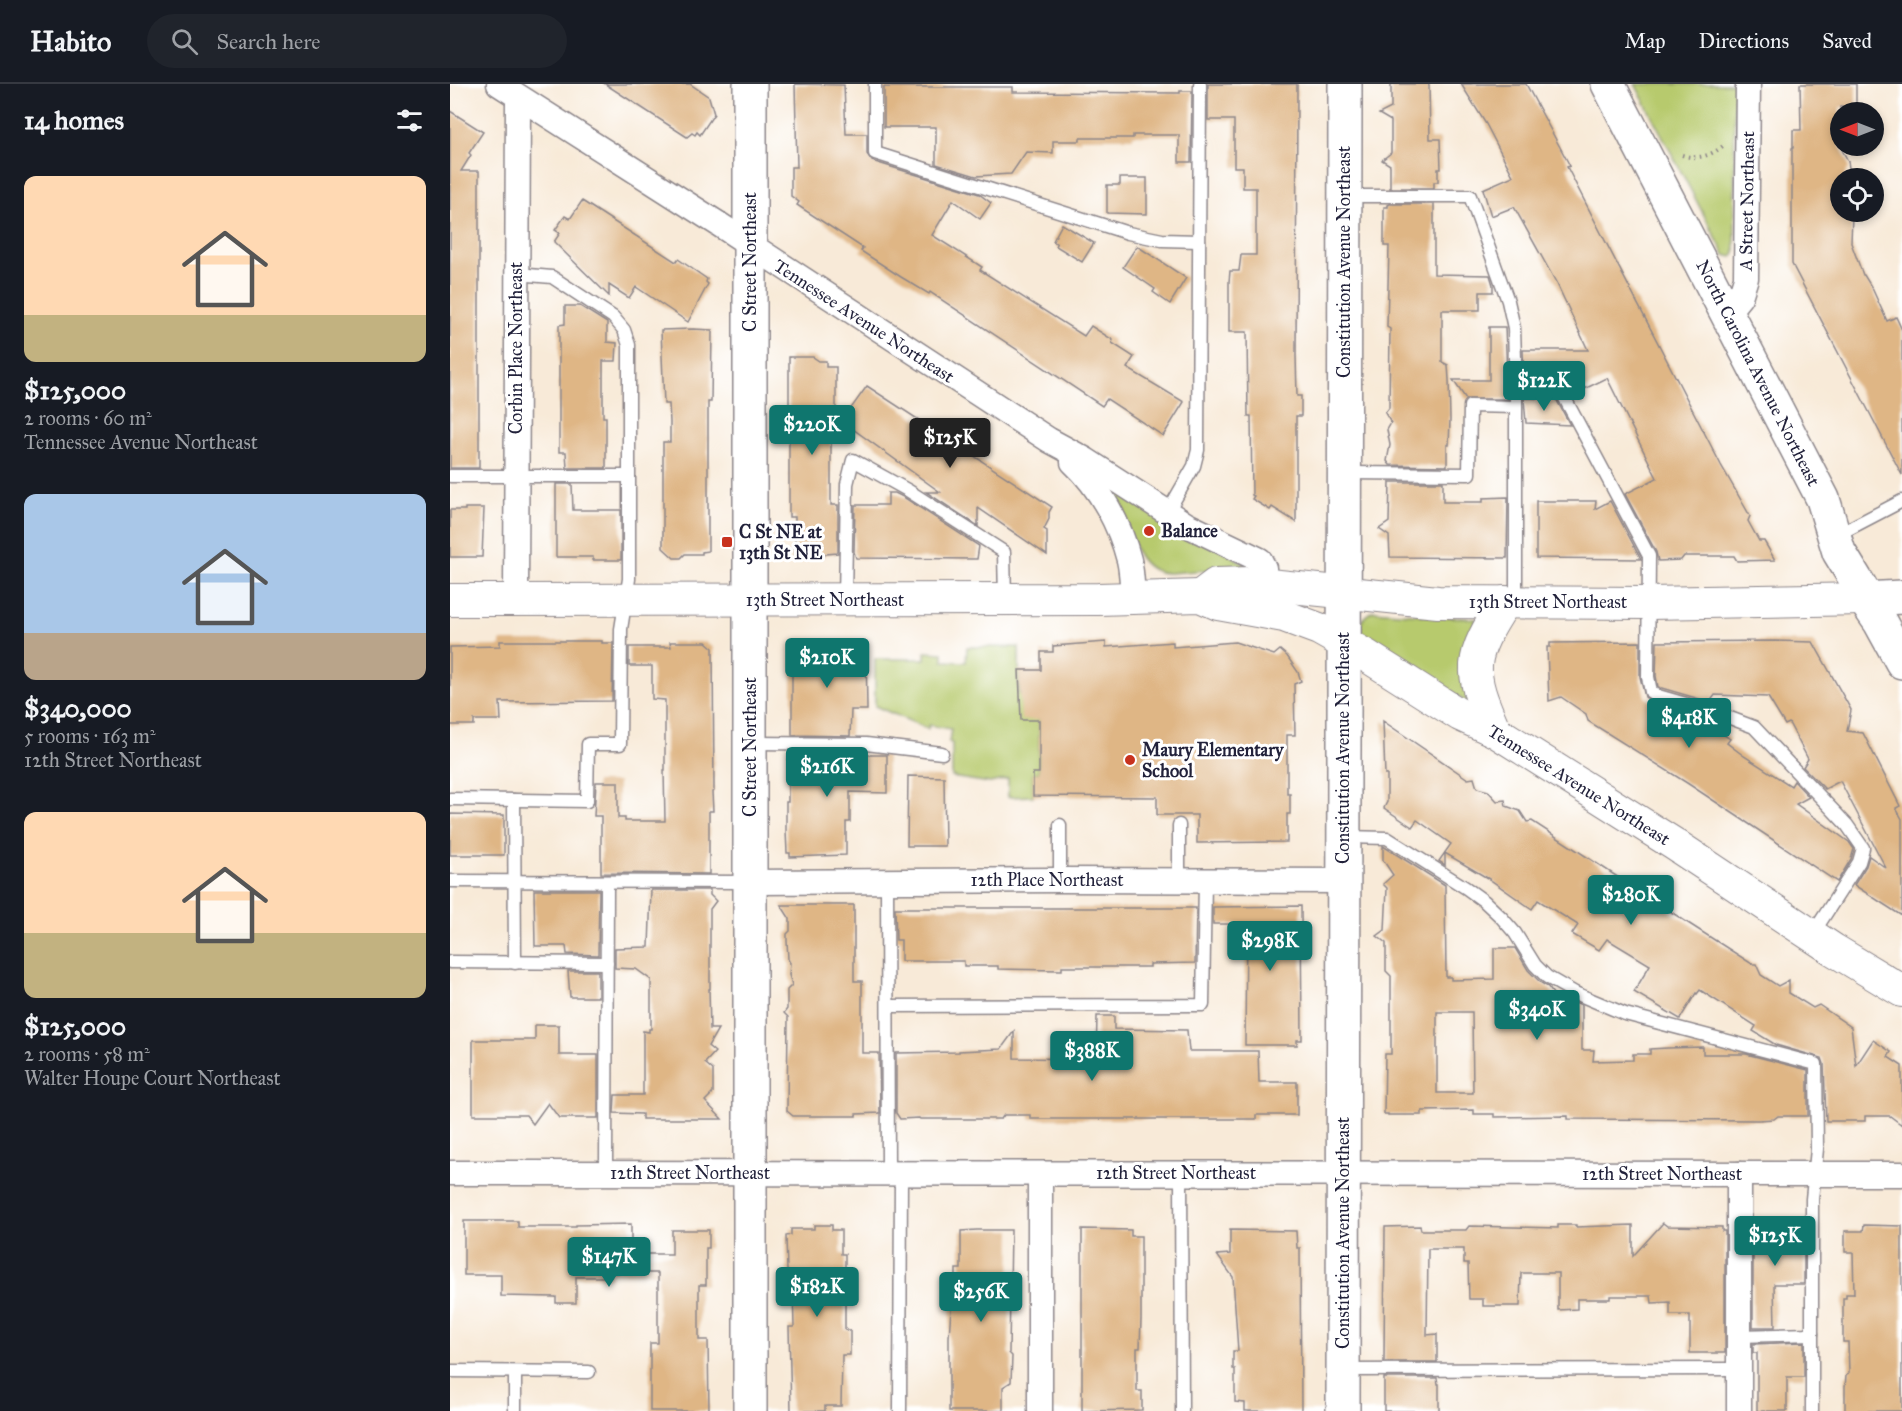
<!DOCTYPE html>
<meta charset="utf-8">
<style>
:root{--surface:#171b24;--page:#20242c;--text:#f1f3f6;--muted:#9ea1a6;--line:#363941;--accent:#0f766e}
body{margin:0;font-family:"IM FELL Great Primer",serif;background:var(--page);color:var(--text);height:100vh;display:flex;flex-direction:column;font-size:22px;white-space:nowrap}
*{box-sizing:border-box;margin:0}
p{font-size:20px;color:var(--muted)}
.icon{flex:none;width:33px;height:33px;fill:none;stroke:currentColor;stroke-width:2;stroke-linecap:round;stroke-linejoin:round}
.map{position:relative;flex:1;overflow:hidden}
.panel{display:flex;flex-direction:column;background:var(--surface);width:450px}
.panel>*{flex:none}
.needle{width:39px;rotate:270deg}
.tools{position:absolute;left:1380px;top:18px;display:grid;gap:12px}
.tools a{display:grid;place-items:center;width:54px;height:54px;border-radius:50%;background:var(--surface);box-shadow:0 3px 9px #0003;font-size:30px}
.price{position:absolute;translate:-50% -51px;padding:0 14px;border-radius:6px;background:var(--accent);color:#fff;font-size:20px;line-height:39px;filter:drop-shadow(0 2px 3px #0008)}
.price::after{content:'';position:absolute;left:50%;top:36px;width:18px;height:14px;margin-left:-9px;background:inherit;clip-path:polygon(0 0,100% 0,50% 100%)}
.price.on{background:#222;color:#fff}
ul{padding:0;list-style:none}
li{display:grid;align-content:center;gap:12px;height:318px;padding:0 24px}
li span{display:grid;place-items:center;height:186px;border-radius:12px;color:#555}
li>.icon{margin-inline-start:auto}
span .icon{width:108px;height:108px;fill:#fffc;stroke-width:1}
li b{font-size:26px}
h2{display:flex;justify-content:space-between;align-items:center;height:72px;padding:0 24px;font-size:26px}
header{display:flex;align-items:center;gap:36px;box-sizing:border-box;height:84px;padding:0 30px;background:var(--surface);border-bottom:2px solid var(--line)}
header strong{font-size:28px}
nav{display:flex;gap:33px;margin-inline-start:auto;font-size:21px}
.search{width:420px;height:54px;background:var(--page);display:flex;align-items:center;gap:15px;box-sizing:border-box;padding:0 21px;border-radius:33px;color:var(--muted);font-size:22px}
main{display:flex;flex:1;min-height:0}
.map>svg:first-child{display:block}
.green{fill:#b7ca6d;stroke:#6c7654;stroke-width:1.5}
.building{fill:#dfb685;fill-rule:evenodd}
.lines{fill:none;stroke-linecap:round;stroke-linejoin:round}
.service-casing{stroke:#8d868a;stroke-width:15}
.minor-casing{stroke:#8d868a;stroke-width:27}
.tertiary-casing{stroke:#8d868a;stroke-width:34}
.secondary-casing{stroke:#8d868a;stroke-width:36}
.primary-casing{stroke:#8d868a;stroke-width:36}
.path{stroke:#8d868a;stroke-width:4;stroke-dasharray:1.5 4.5;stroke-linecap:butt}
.service{stroke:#fff;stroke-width:12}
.minor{stroke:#fff;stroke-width:24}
.tertiary{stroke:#fff;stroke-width:32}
.secondary{stroke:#fff;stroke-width:33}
.primary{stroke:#fff;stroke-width:33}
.poi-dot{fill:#c8321e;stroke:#fff;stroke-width:2}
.labels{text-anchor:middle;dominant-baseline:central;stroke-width:6;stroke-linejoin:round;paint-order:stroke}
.street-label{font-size:18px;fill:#22223b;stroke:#fff}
.poi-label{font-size:18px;font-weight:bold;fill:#22223b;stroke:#fff;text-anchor:start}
</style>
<header>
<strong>Habito</strong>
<div class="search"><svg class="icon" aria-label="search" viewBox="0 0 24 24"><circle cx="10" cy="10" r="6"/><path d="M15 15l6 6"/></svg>Search here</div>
<nav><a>Map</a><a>Directions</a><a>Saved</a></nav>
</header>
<main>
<section class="panel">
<h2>14 homes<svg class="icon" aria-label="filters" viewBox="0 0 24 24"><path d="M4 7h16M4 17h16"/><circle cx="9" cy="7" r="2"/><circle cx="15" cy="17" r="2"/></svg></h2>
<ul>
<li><span style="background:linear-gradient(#ffd9b3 75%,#c2b280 0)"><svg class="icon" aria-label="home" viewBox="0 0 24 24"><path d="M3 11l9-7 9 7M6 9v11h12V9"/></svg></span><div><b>$125,000</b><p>2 rooms · 60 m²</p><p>Tennessee Avenue Northeast</p></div></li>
<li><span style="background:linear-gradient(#a9c7e8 75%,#b9a48a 0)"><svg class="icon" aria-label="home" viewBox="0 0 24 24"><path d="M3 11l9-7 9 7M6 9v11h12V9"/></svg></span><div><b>$340,000</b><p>5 rooms · 163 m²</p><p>12th Street Northeast</p></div></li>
<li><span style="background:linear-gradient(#ffd9b3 65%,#c2b280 0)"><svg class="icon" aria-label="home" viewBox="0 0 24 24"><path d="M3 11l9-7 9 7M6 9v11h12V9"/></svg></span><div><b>$125,000</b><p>2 rooms · 58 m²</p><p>Walter Houpe Court Northeast</p></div></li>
</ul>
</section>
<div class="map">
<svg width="1452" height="1327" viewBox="0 0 1452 1327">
<rect width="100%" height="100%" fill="#fff"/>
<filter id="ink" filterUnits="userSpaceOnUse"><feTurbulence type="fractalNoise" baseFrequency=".0167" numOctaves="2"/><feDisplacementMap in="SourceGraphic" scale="12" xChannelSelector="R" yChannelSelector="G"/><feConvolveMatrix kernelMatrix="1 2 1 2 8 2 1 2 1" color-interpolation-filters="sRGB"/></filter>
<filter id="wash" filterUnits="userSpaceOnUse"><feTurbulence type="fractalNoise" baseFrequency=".008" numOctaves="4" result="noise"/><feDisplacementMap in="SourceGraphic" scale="24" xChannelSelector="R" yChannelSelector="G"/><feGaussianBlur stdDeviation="1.35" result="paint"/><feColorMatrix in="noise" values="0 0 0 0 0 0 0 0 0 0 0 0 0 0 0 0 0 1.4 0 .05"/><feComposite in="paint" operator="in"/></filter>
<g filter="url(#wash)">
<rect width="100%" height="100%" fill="#f8ead8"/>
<!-- green -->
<g class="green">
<polygon points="1185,0 1284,0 1285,170 1282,173 1275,171"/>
<path d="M658,399L800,483L719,489C705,489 696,483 688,471Z"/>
<path d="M923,527L1026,535L1021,621L911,552C909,540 912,532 923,527Z"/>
<polygon points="517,563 569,563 569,609 589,636 589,689 583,689 583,712 558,713 558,695 540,699 502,693 502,659 499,658 501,645 479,641 478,645 425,622 425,575 475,575 475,568 493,569 493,577 516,578"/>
</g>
<g id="blocks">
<!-- building -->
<g class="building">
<polygon points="155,0 240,0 259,13 264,30 250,51 247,48 245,51 242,49 237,53"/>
<polygon points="345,0 394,1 396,50 417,50 417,70 422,77 529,110 541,119 530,135 503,116 482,151 532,183 530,186 634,252 641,242 663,256 662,259 684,273 677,284 734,318 713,352 657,315 652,322 480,208 479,210 451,193 411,167 413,164 347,121 349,118 341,112 341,83 347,83"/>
<polygon points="758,0 847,0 846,272 847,312 851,312 851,332 846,332 846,438 822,423 820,426 802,415 804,412 802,411 801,332 798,332 797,248 779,248 779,198 780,187 789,187 791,171 806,171 806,104 793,104 793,83 784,83 784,36 758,36"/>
<polygon points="941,0 979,0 980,55 990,55 991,85 988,85 988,98 984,98 984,104 940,104 940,81 932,76 941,69 941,37 929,30 941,24"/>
<polygon points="1011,0 1076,0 1112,67 1120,82 1117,83 1271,381 1300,432 1298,437 1309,457 1314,457 1325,476 1287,477 1284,472 1234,472 1231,476 1208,477 1206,468 1175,410 1207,394 1157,294 1122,311 1118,303 1112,299 1074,298 1073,266 1138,266 1107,200 1064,123 1041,132 1033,105 1063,92 1036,40"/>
<polygon points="1350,0 1406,0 1406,23 1390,23 1390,62 1398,77 1399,84 1393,94 1390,94 1390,128 1392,131 1402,131 1401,159 1413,191 1414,191 1422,204 1437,237 1446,233 1452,246 1452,391 1342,180 1342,64 1343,64 1343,46 1351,46"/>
<polygon points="434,3 563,3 563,8 730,9 730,7 742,7 741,78 729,78 729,51 683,51 683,54 630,54 630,57 603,57 603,69 576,68 561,90 526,92 486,80 486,43 434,43"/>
<polygon points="0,27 33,48 19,69 21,71 11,87 29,87 29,384 0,384"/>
<polygon points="670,94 697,94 697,130 657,129 657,101 670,101"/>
<polygon points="132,117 226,178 228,175 257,195 256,198 258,200 238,238 186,203 179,214 159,201 159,212 104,158 110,149 105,146 115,132 120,135"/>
<polygon points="940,120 984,120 984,190 1040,191 1043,201 1043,208 1030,208 1030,226 992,226 992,278 998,281 999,296 1000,336 999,361 997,361 997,382 940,381 937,377 940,361 937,346 941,339 935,329 939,324 940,245 937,243 939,162 934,162 934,123 938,123 938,121"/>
<polygon points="612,140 644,159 632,178 606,162 607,160 603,157"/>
<polygon points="687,162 736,194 720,220 703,208 705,205 673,183"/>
<polygon points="115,222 130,222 157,239 157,258 167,259 166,277 153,277 153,333 156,333 156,384 117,384 116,368 109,368 109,241 115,240"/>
<polygon points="1039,243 1055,243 1058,315 1016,315 1003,296 1039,296"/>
<polygon points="243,245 262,246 261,318 258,318 258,467 252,468 252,470 235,470 231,474 224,474 213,464 213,358 220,358 220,338 219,320 214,320 211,246"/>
<polygon points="339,273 363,273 369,277 376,277 376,283 386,283 386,333 381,330 381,421 388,421 388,469 376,470 371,474 365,474 360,471 345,471 345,433 339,433"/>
<polygon points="417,302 602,423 599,428 599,435 594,445 597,447 597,471 528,424 528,442 476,408 490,408 392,337"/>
<polygon points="1074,314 1106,315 1120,341 1076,339"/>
<polygon points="940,398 993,398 993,418 1033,418 1033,414 1058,413 1057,474 940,473 939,452 929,445 939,438"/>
<polygon points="106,400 122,400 123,426 171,426 171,476 143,476 143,473 106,473"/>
<polygon points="438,409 445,409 455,414 529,462 527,475 406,474 404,468 405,421 438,421"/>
<polygon points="1086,417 1146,417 1145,425 1160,417 1191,475 1086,474"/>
<polygon points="15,424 34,424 32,473 0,473 0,426 15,426"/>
<polygon points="50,557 152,557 152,559 163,559 162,617 50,618 51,636 24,636 24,641 0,641 0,563 50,562"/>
<polygon points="1325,557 1363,558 1401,626 1397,647 1413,649 1450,722 1446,724 1452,735 1452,832 1404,801 1416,782 1419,772 1436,784 1390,697 1375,705 1353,683 1358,675 1339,639 1335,641 1318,613 1265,611 1260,618 1208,603 1206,592 1207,558"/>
<polygon points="220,558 256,558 263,564 264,707 262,708 263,727 259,727 259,790 151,789 151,732 144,732 146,698 168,698 168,734 175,734 175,737 215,737 214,686 215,686 215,616 202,615 202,582 179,582 179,563 221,563"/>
<polygon points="656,558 656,563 723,558 723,563 785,558 824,571 830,566 837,572 848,588 851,597 844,600 845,651 837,651 837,710 840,710 840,730 837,730 837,758 747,759 747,731 707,731 707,713 583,712 583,689 589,689 589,636 571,636 569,586 591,586 591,568 603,568 603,562"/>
<polygon points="1190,558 1190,593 1195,613 1205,620 1251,633 1250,635 1280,655 1277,659 1294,672 1341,702 1344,697 1359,713 1346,720 1399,758 1404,765 1401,775 1387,798 1237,699 1138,637 1136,630 1111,613 1099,617 1097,563 1100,563 1100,559"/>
<polygon points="342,561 416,563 417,626 401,626 400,652 342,651"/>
<polygon points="933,637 1018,695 1024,694 1027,704 1038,707 1047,717 1055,716 1056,722 1070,727 1077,738 1082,737 1238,839 1302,880 1306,880 1311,891 1328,902 1339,896 1339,909 1363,924 1369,921 1401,943 1406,982 1423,956 1441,968 1438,973 1452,982 1452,1041 1440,1032 1415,1032 1415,1037 1376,1037 1374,980 1372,974 1326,961 1303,947 1306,942 1250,906 1247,910 1246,909 1230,935 1184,908 1200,881 1157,855 1149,866 1122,850 1128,841 1107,828 1088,816 1082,825 1039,795 995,769 995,781 989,777 1001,760 967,736 962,743 934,724 937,718 937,691 935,691"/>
<polygon points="342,668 400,668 400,671 437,671 437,709 400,708 400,738 396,738 396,771 340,773 340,769 337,769 336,747 336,718 338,718 338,676"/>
<polygon points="458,692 494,693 495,762 457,762"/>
<polygon points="0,730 54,731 54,771 0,771"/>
<path d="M933,762L995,801L996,893H1001V896L1044,895V864H1065L1078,886L1091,899L1098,903L1107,915L1106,917H1122L1132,921V966H1144L1143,977L1183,976V970H1200V965L1218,964L1253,963V970H1296L1358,986V1032H1328L1324,1035L1309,1036L1118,1035V1032L1044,1033V1030H1024V1026L972,1027V1031H938V1030H934L935,970H941V892L936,887V859L927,852L935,846L937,804L933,800L943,791L933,776ZM987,928H1022L1023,1009H987Z"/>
<polygon points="84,806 149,806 148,871 117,870 116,862 85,862"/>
<polygon points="201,806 260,806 260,811 266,817 260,825 260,905 259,905 260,945 268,945 258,962 265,968 255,979 263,986 263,1009 255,1017 272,1035 192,1035 192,1030 164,1029 165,1011 193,1011 193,947 199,948 199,945 201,945 201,896 186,885 165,884 165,864 199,863"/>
<polygon points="331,821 404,821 404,897 412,897 412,969 429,969 430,1029 406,1030 406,1032 343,1032 337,1027 338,933 334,929 337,925 337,906 342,901 339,891 340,879 338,875 337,857 337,850 340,847 340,835"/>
<polygon points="851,822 852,956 847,956 847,961 795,961 796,840 763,840 763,823"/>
<polygon points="445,824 746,824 745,879 700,880 700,883 612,883 612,886 548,885 548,882 514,882 514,877 451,877 451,856 446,856"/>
<polygon points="118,887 148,887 148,913 120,913"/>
<polygon points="647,932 664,932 664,945 737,946 739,967 808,967 809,998 847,998 847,1031 806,1031 806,1035 580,1035 580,1031 554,1031 551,1035 470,1035 469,1034 450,1035 446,1029 446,969 509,968 509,967 551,965 564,947 564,974 646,975"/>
<polygon points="85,941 109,941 109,971 148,971 148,1034 109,1034 98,1019 83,1040 76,1031 23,1031 23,956 85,956"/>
<polygon points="14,1137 68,1137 68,1143 126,1143 126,1141 181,1140 181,1170 222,1170 222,1146 259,1146 259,1164 256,1164 256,1201 249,1201 249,1256 258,1256 259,1327 200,1327 200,1259 208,1259 208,1189 161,1189 161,1193 126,1193 126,1219 106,1219 106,1213 51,1212 51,1191 14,1191"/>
<polygon points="1213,1139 1217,1142 1272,1143 1272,1147 1275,1147 1275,1269 1240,1269 1240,1231 1220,1231 1220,1218 1202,1219 1201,1212 1160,1212 1160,1215 1127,1215 1127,1225 1108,1226 1108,1189 1071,1189 1070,1222 1033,1222 1033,1215 1019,1215 1018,1179 1014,1179 1014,1165 978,1165 977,1251 987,1250 987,1278 934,1278 935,1143 970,1142 971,1146 1016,1146 1019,1142 1108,1144 1108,1141 1126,1141 1126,1143 1183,1141 1183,1172"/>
<polygon points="364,1141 382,1141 382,1146 391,1146 391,1170 395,1170 395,1246 400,1246 400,1271 392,1271 391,1322 375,1322 375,1327 341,1327 339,1243 344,1243 343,1204 349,1203 337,1186 336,1152 341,1151 341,1145 364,1145"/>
<polygon points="1414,1141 1452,1142 1452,1327 1395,1327 1395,1303 1396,1292 1399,1289 1398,1258 1393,1258 1393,1214 1396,1214 1396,1210 1404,1210 1403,1168 1395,1168 1395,1147 1413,1147"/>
<polygon points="1308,1142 1354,1142 1354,1200 1324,1200 1325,1243 1303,1243 1303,1147 1308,1146"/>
<polygon points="632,1145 681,1146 681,1152 691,1152 691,1235 690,1264 687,1264 687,1307 692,1307 692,1326 632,1327"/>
<polygon points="527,1146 561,1146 559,1269 562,1272 561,1298 553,1303 553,1327 499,1327 499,1253 503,1196 506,1196 506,1185 511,1185 511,1147"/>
<polygon points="780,1146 846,1147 847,1164 850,1164 851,1327 795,1327 795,1319 785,1318 785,1285 783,1285 783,1267 788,1267 783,1193 767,1171 780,1170"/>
<polygon points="1354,1258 1354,1293 1337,1293 1337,1327 1307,1327 1307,1269 1303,1269 1303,1260"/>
<polygon points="934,1294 987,1294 988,1300 989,1300 989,1327 934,1327"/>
</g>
</g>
</g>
<g filter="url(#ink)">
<use href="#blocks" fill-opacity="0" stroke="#8d868a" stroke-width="1.5"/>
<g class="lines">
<!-- service casing -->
<g class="service-casing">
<g id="service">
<polyline points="425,0 425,69 678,149 712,156 749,157"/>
<polyline points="896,112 1020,112 1058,217 1064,244 1066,306 1066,518"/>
<polyline points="1066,306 1111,307 1199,472 1198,593 1201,608 1208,612 1267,629 1304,643 1397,741 1413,764 1409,778 1362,851"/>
<polyline points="897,389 1019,390 1020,322 1066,323"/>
<polyline points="0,392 178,392"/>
<polyline points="717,429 744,382 748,366 750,0"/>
<polyline points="1385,452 1452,417"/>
<polyline points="395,515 397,400 403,376 459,407 554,468 555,515"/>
<polyline points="302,659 416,660 492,669"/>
<polyline points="0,715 137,717 138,660 170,660 171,545 179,495 179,261 174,246 163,233 102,193 67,190"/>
<polyline points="64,716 65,879"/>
<polyline points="610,741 610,796"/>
<polyline points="729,741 729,796"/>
<polyline points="896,753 937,754 1016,804 1034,817 1051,833 1065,849 1085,881 1097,893 1125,909 1175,930 1366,980 1367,1065 1362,1115 1362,1327"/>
<polyline points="437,796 438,1089"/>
<polyline points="0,797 299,798"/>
<polyline points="0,878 157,879"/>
<polyline points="438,922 753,921 755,796"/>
<polyline points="156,1089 157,798"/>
<polyline points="731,1089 732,1327"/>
<polyline points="1289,1252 1362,1250"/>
<polyline points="894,1286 1289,1285"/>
<polyline points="0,1287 139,1288"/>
<polyline points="65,1288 65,1327"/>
<polyline points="450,1327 451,1089"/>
</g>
</g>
<!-- minor casing -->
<g class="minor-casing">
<g id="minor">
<polyline points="49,0 267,139 599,356 636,376 737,441 810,476 814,484 815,500"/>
<polyline points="1277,229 1290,213 1296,194 1298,0"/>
<path d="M623,378C650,403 670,441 679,476C682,488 682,502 683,514"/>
<polyline points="66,516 68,13"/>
<polyline points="301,798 610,796 893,797"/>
<polyline points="0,1089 1452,1090"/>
<polyline points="590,1327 590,1090"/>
<polyline points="1289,1327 1289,1090"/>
</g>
</g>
<!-- tertiary casing -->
<g class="tertiary-casing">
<g id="tertiary">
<polyline points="750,512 766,500 801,499 988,518 1199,519 1414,515"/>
<polyline points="0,516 648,515 750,512 768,520 834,532 869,545 917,572 1010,631 1045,647 1224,760 1384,866 1452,907"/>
<path d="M1045,647C1018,586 1018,575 1055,518"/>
</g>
</g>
<!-- secondary casing -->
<g class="secondary-casing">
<g id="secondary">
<polyline points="300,1327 300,0"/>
<polyline points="893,1327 895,0"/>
</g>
</g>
<!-- primary casing -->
<g class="primary-casing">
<g id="primary">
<polyline points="1158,0 1373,415 1389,468 1411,504 1414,515 1430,538 1452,578"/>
<polyline points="1414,515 1452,513"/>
</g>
</g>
<!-- path -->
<path class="path" d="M1232,71C1248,76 1261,72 1274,61"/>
<!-- service -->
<use href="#service" class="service"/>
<!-- minor -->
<use href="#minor" class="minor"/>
<!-- tertiary -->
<use href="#tertiary" class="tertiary"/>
<!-- secondary -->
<use href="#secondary" class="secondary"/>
<!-- primary -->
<use href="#primary" class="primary"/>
</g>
</g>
<!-- markers -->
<g class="poi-dot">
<circle cx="699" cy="447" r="6"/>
<rect x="271" y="452" width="12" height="12" rx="3"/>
<circle cx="680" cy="676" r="6"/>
</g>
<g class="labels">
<!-- street labels -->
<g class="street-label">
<text transform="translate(1297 117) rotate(-89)">A Street Northeast</text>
<text transform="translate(300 178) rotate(-90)">C Street Northeast</text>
<text transform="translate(894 178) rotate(-90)">Constitution Avenue Northeast</text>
<text transform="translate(414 237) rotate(33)">Tennessee Avenue Northeast</text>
<text transform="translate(66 264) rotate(-90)">Corbin Place Northeast</text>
<text transform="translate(1308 289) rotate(63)">North Carolina Avenue Northeast</text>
<text x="375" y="516">13th Street Northeast</text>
<text x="1098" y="518">13th Street Northeast</text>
<text transform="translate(300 663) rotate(-90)">C Street Northeast</text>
<text transform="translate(893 664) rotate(-90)">Constitution Avenue Northeast</text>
<text transform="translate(1129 701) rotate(32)">Tennessee Avenue Northeast</text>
<text x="597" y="796">12th Place Northeast</text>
<text x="240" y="1089">12th Street Northeast</text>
<text x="726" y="1089">12th Street Northeast</text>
<text x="1212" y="1090">12th Street Northeast</text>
<text transform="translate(893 1149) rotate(-90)">Constitution Avenue Northeast</text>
</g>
<!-- poi labels -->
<g class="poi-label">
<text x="711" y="447">Balance</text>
<text x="289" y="448">C St NE at<tspan x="289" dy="21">13th St NE</tspan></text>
<text x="692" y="666">Maury Elementary<tspan x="692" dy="21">School</tspan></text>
</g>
</g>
</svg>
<div class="tools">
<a><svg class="needle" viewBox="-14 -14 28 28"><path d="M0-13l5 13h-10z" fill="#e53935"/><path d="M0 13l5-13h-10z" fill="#9ea1a6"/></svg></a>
<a><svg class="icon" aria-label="locate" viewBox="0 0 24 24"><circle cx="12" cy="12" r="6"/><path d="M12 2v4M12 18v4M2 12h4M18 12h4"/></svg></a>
</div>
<b class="price" style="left:1094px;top:328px">$122K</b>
<b class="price" style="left:362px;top:372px">$220K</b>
<b class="price on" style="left:500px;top:385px">$125K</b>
<b class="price" style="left:377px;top:605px">$210K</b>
<b class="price" style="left:1239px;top:665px">$418K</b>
<b class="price" style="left:377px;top:714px">$216K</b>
<b class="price" style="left:1181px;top:842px">$280K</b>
<b class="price" style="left:820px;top:888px">$298K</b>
<b class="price" style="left:1087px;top:957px">$340K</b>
<b class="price" style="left:642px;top:998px">$388K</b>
<b class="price" style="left:1325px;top:1183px">$125K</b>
<b class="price" style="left:159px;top:1204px">$147K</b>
<b class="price" style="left:367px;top:1234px">$182K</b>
<b class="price" style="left:531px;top:1239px">$256K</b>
</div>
</main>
